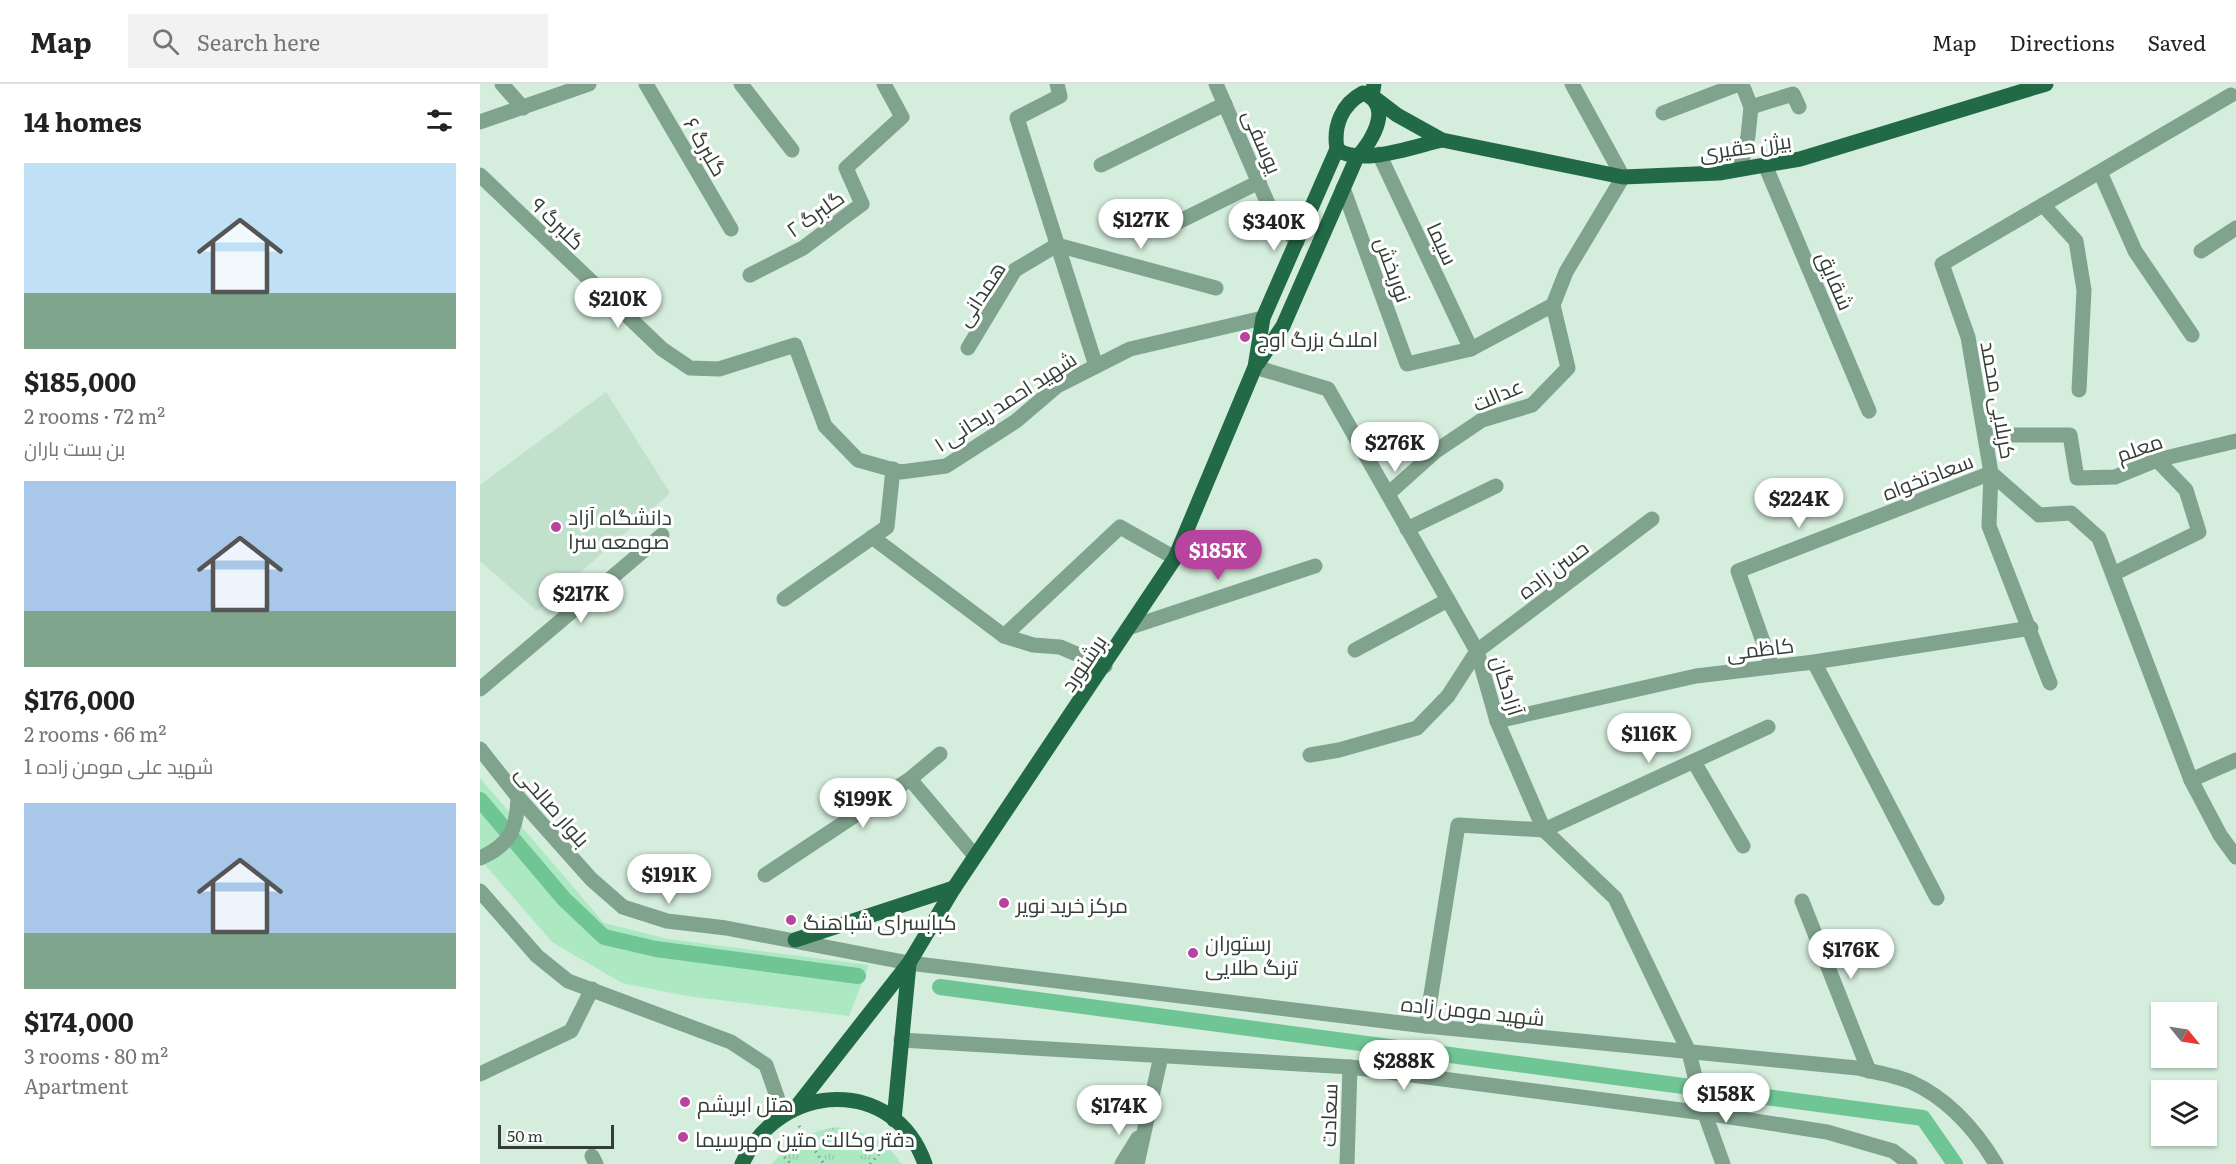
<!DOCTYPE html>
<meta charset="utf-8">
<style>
:root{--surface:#fff;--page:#f2f2f2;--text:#222;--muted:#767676;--line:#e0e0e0;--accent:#b7449e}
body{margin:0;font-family:Literata,Cairo,serif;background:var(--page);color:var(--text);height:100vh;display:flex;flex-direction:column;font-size:22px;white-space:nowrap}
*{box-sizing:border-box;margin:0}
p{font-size:20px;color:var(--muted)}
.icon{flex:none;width:33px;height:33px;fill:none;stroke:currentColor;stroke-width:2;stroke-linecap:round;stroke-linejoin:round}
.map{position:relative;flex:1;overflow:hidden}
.drawer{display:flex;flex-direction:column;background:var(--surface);width:480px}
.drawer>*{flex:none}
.needle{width:39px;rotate:120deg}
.controls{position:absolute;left:1671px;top:918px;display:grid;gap:12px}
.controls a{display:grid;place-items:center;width:66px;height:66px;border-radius:0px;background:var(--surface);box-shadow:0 2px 4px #0004;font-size:30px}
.scale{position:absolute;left:18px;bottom:15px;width:116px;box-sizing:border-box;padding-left:6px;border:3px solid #343e38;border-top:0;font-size:16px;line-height:21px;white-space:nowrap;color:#343e38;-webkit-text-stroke:4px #fff;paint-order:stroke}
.price{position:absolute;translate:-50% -51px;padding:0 14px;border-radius:21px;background:#fff;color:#222;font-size:20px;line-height:39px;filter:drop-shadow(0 2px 3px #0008)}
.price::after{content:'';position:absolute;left:50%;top:36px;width:18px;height:14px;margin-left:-9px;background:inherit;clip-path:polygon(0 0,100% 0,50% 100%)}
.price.selected{background:var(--accent);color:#fff}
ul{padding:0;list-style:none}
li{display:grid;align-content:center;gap:12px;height:318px;padding:0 24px}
li span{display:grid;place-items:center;height:186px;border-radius:0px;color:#555}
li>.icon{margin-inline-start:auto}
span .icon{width:108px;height:108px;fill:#fffc;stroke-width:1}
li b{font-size:26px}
h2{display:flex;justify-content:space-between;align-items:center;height:72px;padding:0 24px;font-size:26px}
header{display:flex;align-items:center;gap:36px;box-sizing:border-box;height:84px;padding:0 30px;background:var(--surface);border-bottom:2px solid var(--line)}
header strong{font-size:28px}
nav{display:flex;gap:33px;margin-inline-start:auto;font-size:21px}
.search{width:420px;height:54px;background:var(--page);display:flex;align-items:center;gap:15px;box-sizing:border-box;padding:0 21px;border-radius:0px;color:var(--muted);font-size:22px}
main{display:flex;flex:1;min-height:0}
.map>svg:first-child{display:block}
.built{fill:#c2e1cd}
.grass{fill:url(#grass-tufts)}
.green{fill:#ace9c3}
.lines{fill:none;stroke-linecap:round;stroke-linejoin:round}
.canal{stroke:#6fc694;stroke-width:16}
.path{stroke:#86978c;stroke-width:3;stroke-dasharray:1.5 4.5;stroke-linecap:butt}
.minor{stroke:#80a38d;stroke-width:15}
.major{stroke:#216a45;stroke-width:15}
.poi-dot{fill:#b7449e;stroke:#fff;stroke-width:2}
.labels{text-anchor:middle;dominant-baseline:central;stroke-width:6;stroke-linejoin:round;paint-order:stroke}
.street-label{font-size:21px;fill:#343e38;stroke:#fff}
.poi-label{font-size:21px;fill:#343e38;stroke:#fff;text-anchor:start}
</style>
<header>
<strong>Map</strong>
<div class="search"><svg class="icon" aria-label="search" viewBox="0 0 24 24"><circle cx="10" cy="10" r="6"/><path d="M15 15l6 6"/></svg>Search here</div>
<nav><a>Map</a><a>Directions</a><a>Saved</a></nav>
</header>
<main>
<section class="drawer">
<h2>14 homes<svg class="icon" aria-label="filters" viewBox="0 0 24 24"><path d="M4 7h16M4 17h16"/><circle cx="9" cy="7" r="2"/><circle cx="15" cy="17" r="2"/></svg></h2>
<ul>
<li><span style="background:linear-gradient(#bfe0f5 70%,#7fa58c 0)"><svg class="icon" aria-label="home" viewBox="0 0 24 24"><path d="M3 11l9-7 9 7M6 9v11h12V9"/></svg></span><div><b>$185,000</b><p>2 rooms · 72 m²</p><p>بن بست باران</p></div></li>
<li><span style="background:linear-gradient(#a9c7e8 70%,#7fa58c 0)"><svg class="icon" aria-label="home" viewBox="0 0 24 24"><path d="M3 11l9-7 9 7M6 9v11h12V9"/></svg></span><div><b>$176,000</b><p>2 rooms · 66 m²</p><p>شهید علی مومن زاده 1</p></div></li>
<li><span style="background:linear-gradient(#a9c7e8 70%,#7fa58c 0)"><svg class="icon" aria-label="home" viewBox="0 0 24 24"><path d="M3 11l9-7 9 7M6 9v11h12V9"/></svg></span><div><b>$174,000</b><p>3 rooms · 80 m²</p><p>Apartment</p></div></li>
</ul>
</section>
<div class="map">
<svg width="1756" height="1080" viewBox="0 0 1756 1080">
<defs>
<pattern id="grass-tufts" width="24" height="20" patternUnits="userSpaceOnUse" patternTransform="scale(1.5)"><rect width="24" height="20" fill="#ace9c3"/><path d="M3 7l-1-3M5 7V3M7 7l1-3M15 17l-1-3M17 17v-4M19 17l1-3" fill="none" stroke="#95c9a8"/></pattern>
</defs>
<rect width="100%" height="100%" fill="#d4eddc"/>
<!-- built -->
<polygon class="built" points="126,308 190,409 57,527 0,477 0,401"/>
<!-- grass -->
<path class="grass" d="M357,1043C383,1047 407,1056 421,1080H292C310,1056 328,1048 357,1043Z"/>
<!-- green -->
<polygon class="green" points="0,694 124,839 188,855 389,881 369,932 207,912 142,899 72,858 0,775"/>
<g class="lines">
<!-- canal -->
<g class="canal">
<polyline points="0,716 84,815 124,853 176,865 378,892"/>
<polyline points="460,903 1443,1034 1475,1080"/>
</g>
<!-- path -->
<g class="path">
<polyline points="319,1042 344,1080"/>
<polyline points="292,1060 311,1080"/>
<polyline points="390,1080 414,1054"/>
</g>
<!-- minor -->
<g class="minor">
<polyline points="22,0 43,24"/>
<polyline points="166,0 251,145"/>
<polyline points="261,0 312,66"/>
<polyline points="577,0 580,12 537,34 616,282"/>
<polyline points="736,0 792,129 817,158"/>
<polyline points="1751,11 1462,180 1488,253 1511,389 1559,431 1591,429 1619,454 1711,696 1740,751 1756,773"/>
<polyline points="1271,23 1313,10 1319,23"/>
<polyline points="1183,29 1259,0"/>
<polyline points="0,38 109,0"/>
<polyline points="899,70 991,265"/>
<polyline points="621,81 745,20"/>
<polyline points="1285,81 1389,327"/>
<polyline points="1260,85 1268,52 1271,23 1262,0"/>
<polyline points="1620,88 1655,167 1712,251"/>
<polyline points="0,91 182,265 210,284 239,285 315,261 345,342 378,376 421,388 466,382 536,337 577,302 650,265 783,234"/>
<polyline points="863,104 927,280 991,265 1073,221"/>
<polyline points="1563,121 1596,157 1604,206 1599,306"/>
<polyline points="688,143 779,98"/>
<polyline points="1721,167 1756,144"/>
<polyline points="270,191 323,164 382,120 366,84 422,33 404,0"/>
<polyline points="488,264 535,186 577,161 736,204"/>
<polyline points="775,283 848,305 997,567 1017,637 1064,746 1135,814 1209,968 1222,1022 1243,1080"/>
<polyline points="1505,351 1590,351 1597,394 1635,393 1677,376 1756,357"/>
<polyline points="908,410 956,367 1002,336 1052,321 1088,284 1073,221 1086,188 1143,93 1092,0"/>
<polyline points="927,445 1016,402"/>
<polyline points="392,453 524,552 553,561 580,563 625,582"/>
<polyline points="1633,490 1719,448 1706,406 1677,376"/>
<polyline points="304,515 407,443 413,385"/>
<polyline points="651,543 835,482"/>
<polyline points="524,552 640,443 695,474"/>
<polyline points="875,566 968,516"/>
<polyline points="1334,578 1457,814"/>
<polyline points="1292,583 1258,487 1511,389 1509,442 1570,599"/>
<polyline points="0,605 182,451"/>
<polyline points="1017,637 1216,592 1334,578 1551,544"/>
<path d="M0,665L38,713L111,795L143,823L187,837L246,844L429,879L946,942L1377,984C1394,988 1415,991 1431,998C1469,1015 1495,1045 1516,1080"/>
<polyline points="830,671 859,666 937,644 968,612 997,567 1172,435"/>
<polyline points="1214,678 1263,762"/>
<polyline points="430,695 495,772"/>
<polyline points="1711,696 1756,676"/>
<path d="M0,774C30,761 37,745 38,713"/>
<polyline points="285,791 430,695 460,670"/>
<polyline points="0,807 57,872 88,897 251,958 286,981 303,1030"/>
<polyline points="1322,817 1389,987"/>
<polyline points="946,942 978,741 1064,746 1288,643"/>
<polyline points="421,956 870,983 1224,1029 1347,1048 1413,1067 1430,1080"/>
<polyline points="0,990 91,947 112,905"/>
<polyline points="112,1072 116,1080"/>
<polyline points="642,1080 658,1054"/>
<polyline points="657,1080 681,972"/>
<polyline points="867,1080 870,983"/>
</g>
<!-- major -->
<g class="major">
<polyline points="894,0 892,12 917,31 962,56 1143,93 1239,89 1320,75 1566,0"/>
<path d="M778,279L803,242L877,73C893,57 914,19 883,9C862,20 853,42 857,65C879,83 935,62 962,56"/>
<polyline points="315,856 474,804"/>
<polyline points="317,1022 429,879 474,804 695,474 775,283 783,234 857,65"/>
<polyline points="414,1036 429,880"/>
<path d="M262,1080C299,997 414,991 445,1080"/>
</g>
</g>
<!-- markers -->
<g class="poi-dot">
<circle cx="765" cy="253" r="6"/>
<circle cx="76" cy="443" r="6"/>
<circle cx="524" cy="819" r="6"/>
<circle cx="311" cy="836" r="6"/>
<circle cx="713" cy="869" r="6"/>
<circle cx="205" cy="1018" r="6"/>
<circle cx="203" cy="1053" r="6"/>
</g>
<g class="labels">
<!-- street labels -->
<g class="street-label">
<text transform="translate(784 57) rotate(67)">یوسفی</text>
<text transform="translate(1265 61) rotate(-8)">بیژن حقیری</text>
<text transform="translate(227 62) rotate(60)">گلبرگ ۶</text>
<text transform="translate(334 128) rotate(-35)">گلبرگ ۲</text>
<text transform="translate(79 138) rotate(44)">گلبرگ ۹</text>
<text transform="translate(964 159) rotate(65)">سیما</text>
<text transform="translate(915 185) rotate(70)">نوربخش</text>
<text transform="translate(1357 196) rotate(67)">شقایق</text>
<text transform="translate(499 209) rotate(-57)">همدانی</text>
<text transform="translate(1017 309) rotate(-23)">عدالت</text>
<text transform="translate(524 316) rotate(-33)">شهید احمد ریحانی ۱</text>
<text transform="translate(1520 316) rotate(80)">کربلایی محمد</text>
<text transform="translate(1659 362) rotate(-19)">معلم</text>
<text transform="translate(1447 391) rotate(-21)">سعادتخواه</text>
<text transform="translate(1072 484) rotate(-37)">حسن زاده</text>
<text transform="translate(1280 563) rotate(-7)">کاظمی</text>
<text transform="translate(602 578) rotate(-56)">برشنورد</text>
<text transform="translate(1029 601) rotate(73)">آزادگان</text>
<text transform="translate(74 721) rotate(49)">بلوار صالحی</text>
<text transform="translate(993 925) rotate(6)">شهید مومن زاده</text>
<text transform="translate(847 1031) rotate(-88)">سعادت</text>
</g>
<!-- poi labels -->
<g class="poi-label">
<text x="777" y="253">املاک بزرگ اوج</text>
<text x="88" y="431">دانشگاه آزاد<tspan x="88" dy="24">صومعه سرا</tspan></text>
<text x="536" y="819">مرکز خرید نویر</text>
<text x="323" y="836">کبابسرای شباهنگ</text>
<text x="725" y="857">رستوران<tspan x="725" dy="24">ترنگ طلایی</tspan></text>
<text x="217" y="1018">هتل ابریشم</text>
<text x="215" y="1053">دفتر وکالت متین مهرسیما</text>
</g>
</g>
</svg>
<div class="controls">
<a><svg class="needle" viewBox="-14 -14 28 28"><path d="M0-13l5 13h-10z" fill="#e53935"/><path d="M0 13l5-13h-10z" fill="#767676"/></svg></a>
<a><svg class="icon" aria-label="layers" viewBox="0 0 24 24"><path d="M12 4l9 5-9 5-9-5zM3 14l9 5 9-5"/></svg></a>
</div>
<div class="scale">50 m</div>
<b class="price" style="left:661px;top:166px">$127K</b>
<b class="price" style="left:794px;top:168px">$340K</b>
<b class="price" style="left:138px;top:245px">$210K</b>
<b class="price" style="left:915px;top:389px">$276K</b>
<b class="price" style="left:1319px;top:445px">$224K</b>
<b class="price selected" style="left:738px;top:497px">$185K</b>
<b class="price" style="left:101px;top:540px">$217K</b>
<b class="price" style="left:1169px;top:680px">$116K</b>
<b class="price" style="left:383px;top:745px">$199K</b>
<b class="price" style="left:189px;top:821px">$191K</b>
<b class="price" style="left:1371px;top:896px">$176K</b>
<b class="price" style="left:924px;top:1007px">$288K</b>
<b class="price" style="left:1246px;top:1040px">$158K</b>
<b class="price" style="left:639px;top:1052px">$174K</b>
</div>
</main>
